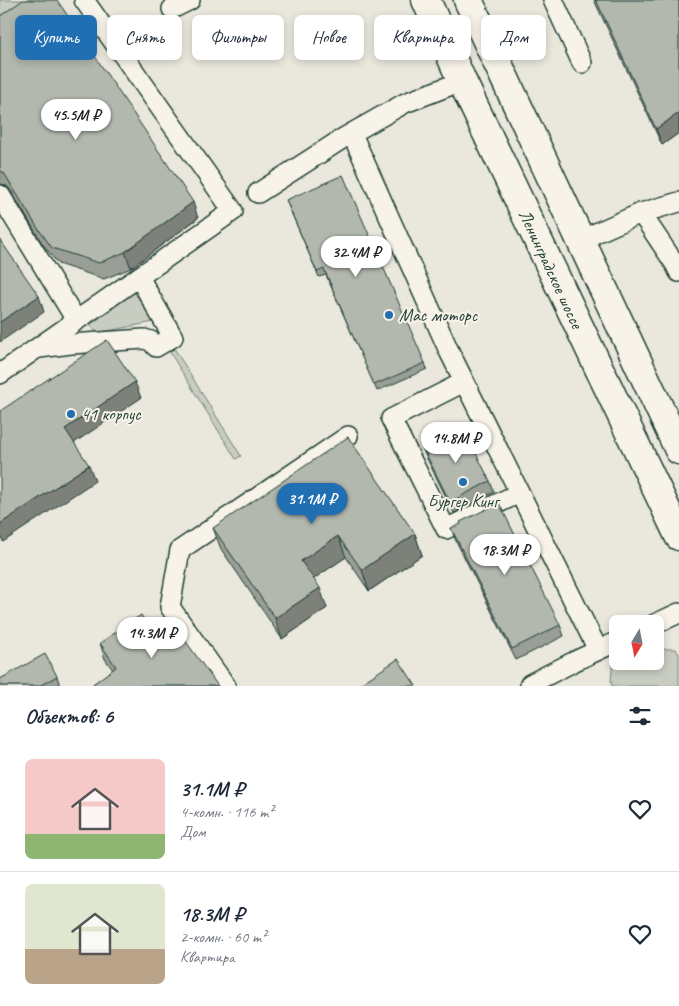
<!DOCTYPE html>
<html lang="ru">
<meta charset="utf-8">
<style>
:root{--surface:#fff;--page:#f2f2f3;--text:#1f2937;--muted:#747a83;--line:#e0e1e3;--accent:#1f6fb2}
body{margin:0;font-family:Caveat,sans-serif;background:var(--page);color:var(--text);height:100vh;display:flex;flex-direction:column;font-size:19px;white-space:nowrap}
*{box-sizing:border-box;margin:0}
p{font-size:16px;color:var(--muted)}
.icon{flex:none;width:28px;height:28px;fill:none;stroke:currentColor;stroke-width:2;stroke-linecap:round;stroke-linejoin:round}
.map{position:relative;height:686px;overflow:hidden}
.drawer{display:flex;flex-direction:column;background:var(--surface);flex:1}
.drawer>*{flex:none}
.banner{position:absolute;left:15px;top:15px;width:650px;height:45px;display:flex;gap:10px}
.needle{width:32px;rotate:190deg}
.tools{position:absolute;left:609px;top:615px;display:grid;gap:10px}
.tools a{display:grid;place-items:center;width:55px;height:55px;border-radius:8px;background:var(--surface);box-shadow:0 2px 8px #0003;font-size:25px}
.price{position:absolute;translate:-50% -42px;padding:0 11px;border-radius:18px;background:#fff;color:#222;font-size:16px;line-height:32px;filter:drop-shadow(0 1px 2px #0008)}
.price::after{content:'';position:absolute;left:50%;top:30px;width:15px;height:11px;margin-left:-8px;background:inherit;clip-path:polygon(0 0,100% 0,50% 100%)}
.price.current{background:var(--accent);color:#fff}
ul{padding:0;list-style:none}
li{display:flex;align-items:center;gap:15px;height:125px;padding:0 25px}
li+li{border-top:1px solid var(--line)}
li span{display:grid;place-items:center;flex:none;width:140px;height:100px;border-radius:8px;color:#555}
li>.icon{margin-inline-start:auto}
span .icon{width:60px;height:60px;fill:#fffc;stroke-width:1}
li b{font-size:21px}
h2{display:flex;justify-content:space-between;align-items:center;height:60px;padding:0 25px;font-size:21px}
.tag{padding:0 18px;border-radius:8px;background:var(--surface);box-shadow:0 2px 8px #0003;font-size:18px;line-height:45px}
.tag.current{background:var(--accent);color:#fff}
.map>svg:first-child{display:block}
.green{fill:#c8ccc1;stroke:#74847a}
.lines{fill:none;stroke-linecap:round;stroke-linejoin:round}
.minor-casing{stroke:#1f3d34;stroke-width:22}
.highway-casing{stroke:#1f3d34;stroke-width:31}
.minor{stroke:#f7f3e8;stroke-width:19}
.highway{stroke:#f7f3e8;stroke-width:28}
.wall{fill:#999e96;stroke:#1f3d34}
.shaded-wall{fill:#7d817a;stroke:#1f3d34}
.building{fill:#b2b8ae;stroke:#1f3d34}
.poi-dot{fill:#1f6fb2;stroke:#f7f3e8;stroke-width:2}
.labels{text-anchor:middle;dominant-baseline:central;stroke-width:4;stroke-linejoin:round;paint-order:stroke}
.street-label{font-size:18px;fill:#1f3d34;stroke:#f7f3e8}
.poi-label{font-size:18px;fill:#1f3d34;stroke:#f7f3e8;text-anchor:start}
</style>
<div class="map">
<svg width="679" height="686" viewBox="0 0 679 686">
<rect width="100%" height="100%" fill="#eae8dd"/>
<filter id="ink" filterUnits="userSpaceOnUse"><feTurbulence type="fractalNoise" baseFrequency=".02" numOctaves="2"/><feDisplacementMap in="SourceGraphic" scale="10" xChannelSelector="R" yChannelSelector="G"/><feConvolveMatrix kernelMatrix="1 2 1 2 8 2 1 2 1" color-interpolation-filters="sRGB"/></filter>
<g filter="url(#ink)">
<!-- green -->
<g class="green">
<polygon points="0,0 55,0 0,37"/>
<polygon points="134,292 154,322 97,333 90,325"/>
<polygon points="174,348 241,456 236,459 169,351"/>
<polygon points="655,649 676,649 679,654 679,686 612,686 611,681 613,660 617,657 618,661 655,661"/>
</g>
<g class="lines">
<!-- minor casing -->
<g class="minor-casing">
<g id="minor">
<polyline points="553,0 582,63"/>
<polyline points="172,9 190,0"/>
<polyline points="352,134 449,351 598,650"/>
<polyline points="258,193 345,137 405,103 462,81"/>
<polyline points="0,195 76,320"/>
<polyline points="641,213 675,264 679,272"/>
<polyline points="580,240 641,213 679,202"/>
<polyline points="39,348 71,344 144,339 151,341 156,347 173,337 139,277"/>
<polyline points="0,374 233,211 84,0"/>
<polyline points="464,382 391,419 446,529 519,493"/>
<polyline points="655,624 679,613"/>
<polyline points="530,684 575,661 618,641"/>
<polyline points="226,686 170,607 180,550 348,436"/>
</g>
</g>
<!-- highway casing -->
<g class="highway-casing">
<g id="highway">
<polyline points="426,0 462,81 679,536"/>
<polyline points="468,0 679,450"/>
</g>
</g>
<!-- minor -->
<use href="#minor" class="minor"/>
<!-- highway -->
<use href="#highway" class="highway"/>
</g>
<!-- wall -->
<g class="wall">
<polygon points="594,0 679,0 679,133 662,145"/>
<polygon points="0,16 198,218 131,268 104,279 58,264 42,243 10,189 5,185 0,184"/>
<polygon points="288,205 425,363 427,369 377,391 326,275 319,277"/>
<polygon points="422,446 490,481 494,492 454,513 426,457"/>
<polygon points="213,528 415,534 422,555 369,591 346,557 313,579 327,608 282,639 221,549"/>
<polygon points="451,528 560,625 564,636 516,660 455,539"/>
<polygon points="156,637 218,686 94,686 93,684 113,670 105,659 100,643"/>
<polygon points="57,676 60,686 0,686"/>
</g>
<!-- shaded-wall -->
<g class="shaded-wall">
<polygon points="679,113 679,133 662,145 656,129"/>
<polygon points="193,202 198,218 131,268 125,252"/>
<polygon points="39,296 44,312 0,342 0,322"/>
<polygon points="135,382 141,398 71,445 65,429"/>
<polygon points="89,465 95,481 3,542 0,533 0,524"/>
<polygon points="415,534 422,555 369,591 362,570"/>
<polygon points="338,536 346,557 309,582 301,561"/>
<polygon points="320,588 327,608 282,639 275,618"/>
</g>
<!-- building -->
<g class="building">
<polygon points="23,0 57,0 193,202 125,252 99,263 52,248 37,227 4,173 0,170 0,16"/>
<polygon points="596,0 679,0 679,113 656,129"/>
<polygon points="343,175 425,363 374,385 324,269 317,272 286,200"/>
<polygon points="0,240 39,296 0,322"/>
<polygon points="107,340 135,382 65,429 89,465 0,524 0,411"/>
<polygon points="462,426 490,481 450,502 422,446"/>
<polygon points="348,437 415,534 362,570 338,536 301,561 320,588 275,618 213,528"/>
<polygon points="499,503 560,625 512,649 451,528 461,524 460,522"/>
<polygon points="141,615 156,637 174,625 218,686 95,686 93,684 116,667 100,643"/>
<polygon points="45,654 57,676 39,686 0,686 0,679"/>
<polygon points="398,659 416,686 357,686"/>
</g>
</g>
<!-- markers -->
<g class="poi-dot">
<circle cx="389" cy="315" r="5"/>
<circle cx="71" cy="414" r="5"/>
<circle cx="463" cy="482" r="5"/>
</g>
<g class="labels">
<!-- street labels -->
<g class="street-label">
<text transform="translate(551 269) rotate(65)">Ленинградское шоссе</text>
</g>
<!-- poi labels -->
<g class="poi-label">
<text x="399" y="315">Мас моторс</text>
<text x="81" y="414">41 корпус</text>
<text x="463" y="501" text-anchor="middle">Бургер Кинг</text>
</g>
</g>
</svg>
<div class="tools">
<a><svg class="needle" viewBox="-14 -14 28 28"><path d="M0-13l5 13h-10z" fill="#e53935"/><path d="M0 13l5-13h-10z" fill="#747a83"/></svg></a>
</div>
<b class="price" style="left:76px;top:141px">45.5M ₽</b>
<b class="price" style="left:356px;top:278px">32.4M ₽</b>
<b class="price" style="left:456px;top:464px">14.8M ₽</b>
<b class="price current" style="left:312px;top:525px">31.1M ₽</b>
<b class="price" style="left:505px;top:576px">18.3M ₽</b>
<b class="price" style="left:152px;top:659px">14.3M ₽</b>
<div class="banner">
<a class="tag current">Купить</a>
<a class="tag">Снять</a>
<a class="tag">Фильтры</a>
<a class="tag">Новое</a>
<a class="tag">Квартира</a>
<a class="tag">Дом</a>
</div>
</div>
<section class="drawer">
<h2>Объектов: 6<svg class="icon" aria-label="filters" viewBox="0 0 24 24"><path d="M4 7h16M4 17h16"/><circle cx="9" cy="7" r="2"/><circle cx="15" cy="17" r="2"/></svg></h2>
<ul>
<li><span style="background:linear-gradient(#f6c9c9 75%,#8fb573 0)"><svg class="icon" aria-label="home" viewBox="0 0 24 24"><path d="M3 11l9-7 9 7M6 9v11h12V9"/></svg></span><div><b>31.1M ₽</b><p>4-комн. · 116 m²</p><p>Дом</p></div><svg class="icon" aria-label="heart" viewBox="0 0 24 24"><path d="M12 20l-8-8c-3-5 5-10 8-4 3-6 11-1 8 4z"/></svg></li>
<li><span style="background:linear-gradient(#dfe7d0 65%,#b9a48a 0)"><svg class="icon" aria-label="home" viewBox="0 0 24 24"><path d="M3 11l9-7 9 7M6 9v11h12V9"/></svg></span><div><b>18.3M ₽</b><p>2-комн. · 60 m²</p><p>Квартира</p></div><svg class="icon" aria-label="heart" viewBox="0 0 24 24"><path d="M12 20l-8-8c-3-5 5-10 8-4 3-6 11-1 8 4z"/></svg></li>
</ul>
</section>
